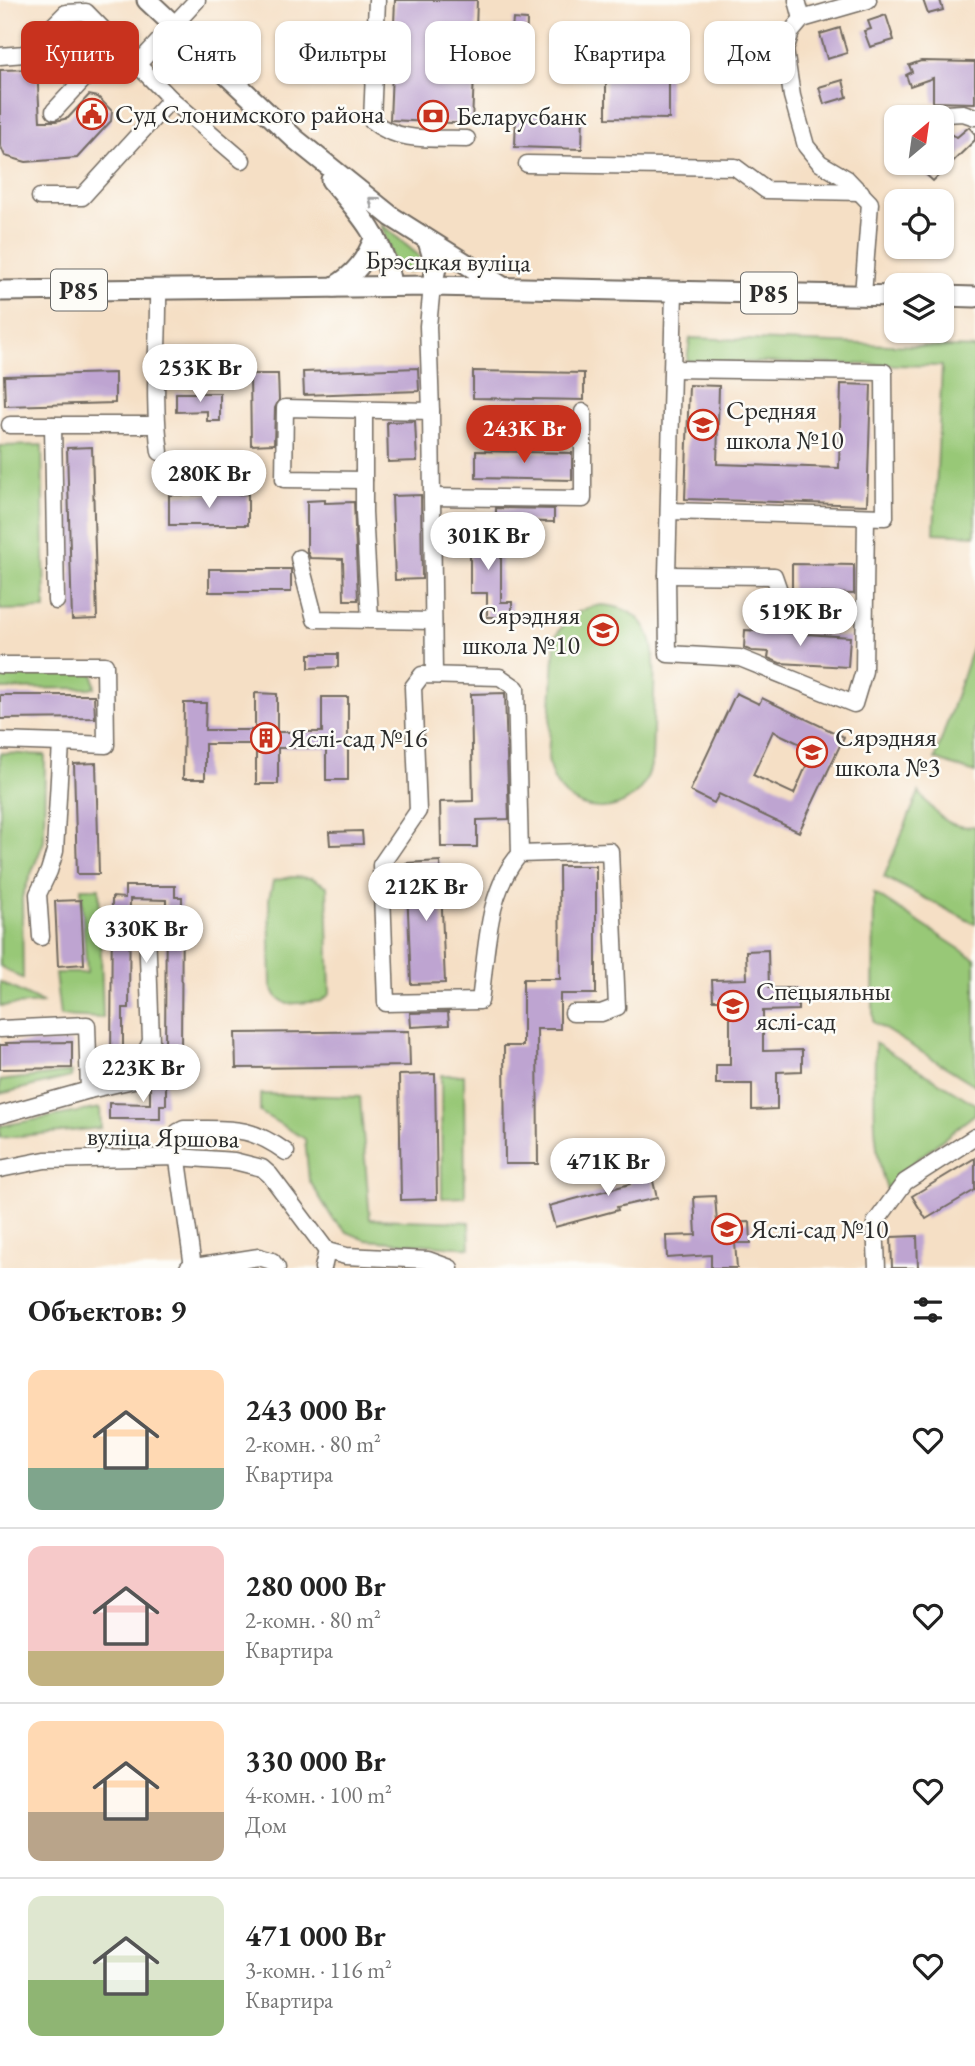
<!DOCTYPE html>
<html lang="ru">
<meta charset="utf-8">
<style>
:root{--surface:#fff;--page:#f2f2f2;--text:#222;--muted:#767676;--line:#e0e0e0;--accent:#c8321e}
body{margin:0;font-family:"EB Garamond",serif;background:var(--page);color:var(--text);height:100vh;display:flex;flex-direction:column;font-size:26px;white-space:nowrap}
*{box-sizing:border-box;margin:0}
p{font-size:23px;color:var(--muted)}
.icon{flex:none;width:38px;height:38px;fill:none;stroke:currentColor;stroke-width:2;stroke-linecap:round;stroke-linejoin:round}
.map{position:relative;height:1268px;overflow:hidden}
.sheet{display:flex;flex-direction:column;background:var(--surface);flex:1}
.sheet>*{flex:none}
.hud{position:absolute;left:21px;top:21px;width:934px;height:63px;display:flex;gap:14px}
.needle{width:46px;rotate:29deg}
.buttons{position:absolute;left:884px;top:105px;display:grid;gap:14px}
.buttons a{display:grid;place-items:center;width:70px;height:70px;border-radius:14px;background:var(--surface);box-shadow:0 2px 5px #0004;font-size:35px}
.price{position:absolute;translate:-50% -60px;padding:0 16px;border-radius:24px;background:#fff;color:#222;font-size:23px;line-height:46px;filter:drop-shadow(0 2px 4px #0008)}
.price::after{content:'';position:absolute;left:50%;top:42px;width:21px;height:16px;margin-left:-10px;background:inherit;clip-path:polygon(0 0,100% 0,50% 100%)}
.price.current{background:var(--accent);color:#fff}
ul{padding:0;list-style:none}
li{display:flex;align-items:center;gap:21px;height:175px;padding:0 28px}
li+li{border-top:2px solid var(--line)}
li span{display:grid;place-items:center;flex:none;width:196px;height:140px;border-radius:14px;color:#555}
li>.icon{margin-inline-start:auto}
span .icon{width:84px;height:84px;fill:#fffc;stroke-width:1}
li b{font-size:30px}
h2{display:flex;justify-content:space-between;align-items:center;height:84px;padding:0 28px;font-size:30px}
.chip{padding:0 24px;border-radius:14px;background:var(--surface);box-shadow:0 2px 5px #0004;font-size:24px;line-height:63px}
.chip.current{background:var(--accent);color:#fff}
.map>svg:first-child{display:block}
.green{fill:#98c877;stroke:#627a51;stroke-width:2}
.building{fill:#bea4d1;fill-rule:evenodd}
.lines{fill:none;stroke-linecap:round;stroke-linejoin:round}
.minor-casing{stroke:#726a61;stroke-width:19}
.major-casing{stroke:#726a61;stroke-width:23}
.minor{stroke:#fff;stroke-width:16}
.major{stroke:#fff;stroke-width:19}
.oneway{stroke:#a0a0a0}
.labels{text-anchor:middle;dominant-baseline:central;stroke-width:5;stroke-linejoin:round;paint-order:stroke}
.shield{fill:#fdfcf7;stroke:#6a6a68;stroke-width:2}
.shield-label{font-size:24px;font-weight:bold;fill:#2b2b2b}
.poi-label{font-size:26px;fill:#2b2b2b;stroke:#fdfcf7;text-anchor:start}
.street-label{font-size:26px;fill:#2b2b2b;stroke:#fdfcf7}
</style>
<div class="map">
<svg width="975" height="1268" viewBox="0 0 975 1268">
<rect width="100%" height="100%" fill="#fdfcf7"/>
<filter id="ink" filterUnits="userSpaceOnUse"><feTurbulence type="fractalNoise" baseFrequency=".0143" numOctaves="2"/><feDisplacementMap in="SourceGraphic" scale="14" xChannelSelector="R" yChannelSelector="G"/><feConvolveMatrix kernelMatrix="1 2 1 2 8 2 1 2 1" color-interpolation-filters="sRGB"/></filter>
<filter id="wash" filterUnits="userSpaceOnUse"><feTurbulence type="fractalNoise" baseFrequency=".00686" numOctaves="4" result="noise"/><feDisplacementMap in="SourceGraphic" scale="28" xChannelSelector="R" yChannelSelector="G"/><feGaussianBlur stdDeviation="1.57" result="paint"/><feColorMatrix in="noise" values="0 0 0 0 0 0 0 0 0 0 0 0 0 0 0 0 0 1.4 0 .05"/><feComposite in="paint" operator="in"/></filter>
<g filter="url(#wash)">
<rect width="100%" height="100%" fill="#f5dfc5"/>
<!-- green -->
<g class="green">
<polygon points="381,224 418,255 421,260 419,269 406,272 394,265"/>
<polygon points="690,338 975,348 975,535 934,533 942,366 687,361"/>
<polygon points="42,445 45,609 0,610 0,446"/>
<path d="M602,605C658,609 655,653 654,695C653,717 653,739 652,760C642,826 555,823 548,758L555,638C565,618 580,607 602,605Z"/>
<polygon points="975,639 975,773 935,759"/>
<polygon points="93,673 95,688 0,689 0,674"/>
<polygon points="0,753 45,755 44,841 22,897 23,979 0,966"/>
<path d="M919,792C933,811 948,831 975,826V924L884,877Z"/>
<polygon points="291,877 312,878 327,886 330,994 321,1001 287,1004 277,997 271,986 269,899 273,881"/>
<polygon points="81,888 99,888 103,1018 60,1016 55,973 87,973"/>
<polygon points="874,893 975,959 975,1085 873,1022"/>
<polygon points="0,982 43,1003 0,1006"/>
<path d="M875,1043L975,1104V1114L900,1173L887,1190C870,1144 875,1092 875,1043Z"/>
<polygon points="72,1072 71,1077 0,1094 0,1081"/>
<polygon points="441,1075 464,1075 465,1197 442,1198"/>
<polygon points="260,1094 360,1097 370,1219 469,1222 470,1248 366,1240 347,1232 333,1219 309,1180 305,1139 260,1112"/>
<polygon points="100,1108 101,1128 0,1138 0,1126"/>
</g>
<g id="blocks">
<!-- building -->
<g class="building">
<polygon points="395,0 477,0 476,30 512,31 513,19 527,20 526,50 475,48 472,124 390,120"/>
<polygon points="923,0 940,0 943,10 928,14"/>
<polygon points="886,15 894,40 870,47 864,31 871,29 868,21"/>
<polygon points="567,28 580,29 580,50 566,50"/>
<polygon points="840,28 847,53 827,59 820,34"/>
<polygon points="921,61 975,62 975,103 933,102 933,78 910,86 906,75 912,72 909,65"/>
<polygon points="37,69 40,121 56,121 68,118 89,95 98,97 112,111 111,121 77,158 26,162 5,156 0,145 0,70"/>
<polygon points="606,76 669,77 669,119 606,118"/>
<polygon points="843,80 847,97 824,104 819,87"/>
<polygon points="516,113 583,115 582,149 515,147"/>
<polygon points="969,127 975,134 975,140 933,181 913,163 942,163 942,131 957,137"/>
<polygon points="418,368 419,391 304,395 303,372"/>
<polygon points="473,371 584,373 584,400 473,398"/>
<polygon points="115,373 115,403 5,406 4,376"/>
<polygon points="250,374 278,374 279,400 275,408 274,444 251,445"/>
<polygon points="841,384 871,385 867,505 685,499 689,385 719,386 717,464 839,468"/>
<polygon points="176,393 220,393 220,421 207,421 207,411 176,412"/>
<polygon points="415,421 417,461 388,462 387,422"/>
<polygon points="92,447 97,619 72,620 67,448"/>
<polygon points="476,451 572,453 572,480 476,478"/>
<polygon points="248,494 248,525 169,525 169,495"/>
<polygon points="421,495 422,579 395,580 392,496"/>
<polygon points="325,500 325,503 354,502 358,600 344,600 343,559 310,558 307,551 307,501"/>
<polygon points="496,508 554,509 554,522 496,521"/>
<polygon points="470,533 501,533 501,602 512,602 512,617 487,617 487,593 470,593"/>
<polygon points="792,564 854,565 854,594 792,592"/>
<rect x="209" y="569" width="82" height="23"/>
<polygon points="745,630 850,637 848,667 780,663 768,658 769,652 752,651 744,648"/>
<polygon points="309,654 338,654 338,667 309,668"/>
<polygon points="255,693 277,694 277,732 322,732 322,697 348,697 348,780 326,780 326,748 278,748 278,784 256,784 256,744 205,744 205,779 183,779 184,703 206,703 205,730 255,730"/>
<polygon points="505,693 509,819 477,820 477,847 441,847 440,802 473,801 471,694"/>
<path d="M736,693L759,704L762,698L844,737L799,832L719,794L714,803L690,791ZM773,731L813,750L794,794L753,775Z"/>
<polygon points="0,695 94,695 95,718 0,719"/>
<polygon points="96,763 99,874 77,874 74,764"/>
<polygon points="362,831 363,844 330,845 329,832"/>
<polygon points="440,861 445,983 411,984 406,863"/>
<polygon points="559,866 596,866 596,994 560,994 560,1029 537,1029 538,1164 505,1164 504,1046 523,1046 523,979 560,979"/>
<polygon points="125,886 175,886 175,897 182,897 181,1051 165,1051 166,900 130,899 129,1008 123,1008 123,1068 111,1067 112,897 125,898"/>
<polygon points="81,900 84,964 58,966 55,901"/>
<polygon points="768,950 769,988 798,988 798,1010 763,1011 763,1051 802,1050 802,1071 777,1072 777,1109 752,1110 752,1084 716,1084 716,1065 730,1065 730,1000 713,1000 712,980 747,979 746,951"/>
<polygon points="448,1012 449,1025 411,1027 410,1013"/>
<polygon points="409,1031 410,1066 236,1068 235,1033"/>
<polygon points="72,1042 72,1068 0,1069 0,1045 7,1045 6,1043"/>
<polygon points="435,1074 437,1199 401,1200 399,1075"/>
<polygon points="150,1076 166,1076 166,1105 160,1105 160,1119 109,1119 109,1103 150,1104"/>
<polygon points="975,1158 975,1190 926,1219 912,1196"/>
<polygon points="648,1160 657,1198 617,1207 618,1210 555,1227 549,1206 630,1184 626,1165"/>
<polygon points="715,1196 717,1223 750,1222 751,1243 735,1243 737,1268 711,1268 711,1255 667,1258 666,1236 696,1235 694,1197"/>
<polygon points="917,1236 918,1268 892,1268 891,1237"/>
</g>
</g>
</g>
<g filter="url(#ink)">
<use href="#blocks" fill-opacity="0" stroke="#726a61" stroke-width="2"/>
<g class="lines">
<!-- minor casing -->
<g class="minor-casing">
<g id="minor">
<path d="M377,0L372,121C398,143 434,138 467,139"/>
<polyline points="797,0 802,19"/>
<polyline points="802,19 791,32 785,50 792,96 806,146 820,163 847,179 870,203 863,295"/>
<polyline points="802,19 868,0"/>
<polyline points="0,56 25,54 66,13 86,12 171,99 242,160"/>
<polyline points="138,64 197,0"/>
<polyline points="54,111 117,43"/>
<polyline points="910,116 963,113 975,117"/>
<polyline points="527,164 735,167 766,190 861,192"/>
<polyline points="40,197 82,197 171,99"/>
<polyline points="432,286 428,326 431,411 434,674"/>
<path d="M158,289C159,343 152,397 160,452"/>
<polyline points="674,291 667,575 668,654 740,658 854,704 864,671 866,517"/>
<polyline points="364,410 364,512 370,619"/>
<polyline points="10,425 53,425"/>
<polyline points="364,480 284,479 285,408 431,411"/>
<polyline points="432,497 583,499 583,412"/>
<polyline points="669,511 885,517 884,372 673,369"/>
<polyline points="299,558 315,619 433,621"/>
<polyline points="667,575 774,576 783,602 841,604"/>
<polyline points="56,601 53,425 156,425"/>
<polyline points="0,665 105,665 106,745 61,743 55,851 49,871 38,894 41,937"/>
<polyline points="0,741 61,743"/>
<path d="M520,854C486,892 487,952 480,1001L386,1003L381,865L418,811L413,687L422,675L500,677L516,688L520,854L610,851L617,1007L601,1013H573"/>
<polyline points="0,1029 87,1025 89,1090 0,1115"/>
<polyline points="89,1090 133,1080 151,1041 147,928"/>
<polyline points="0,1169 45,1160 177,1157 234,1161 262,1168 270,1175 327,1251 346,1256 428,1260 450,1268"/>
<path d="M193,1267L175,1139L178,1132L184,1129C229,1130 247,1124 286,1152"/>
<polyline points="188,1268 259,1257 272,1261 277,1268"/>
<polyline points="323,1268 327,1251"/>
<polyline points="877,1268 875,1223 905,1182 975,1137"/>
</g>
</g>
<!-- major casing -->
<g class="major-casing">
<g id="major">
<polyline points="147,0 295,139 392,217 503,287"/>
<path d="M331,180C359,212 386,242 391,286"/>
<polyline points="428,241 436,268 432,286"/>
<path d="M334,287C356,274 366,260 375,237"/>
<polyline points="0,291 432,286 896,296"/>
<polyline points="942,296 975,297"/>
</g>
</g>
<!-- minor -->
<use href="#minor" class="minor"/>
<!-- major -->
<use href="#major" class="major"/>
</g>
<!-- one-way arrows -->
<defs><path id="oneway-chevron" d="M-2-3.5L2.5 0L-2 3.5" fill="none" stroke-width="1.6" stroke-linecap="round" stroke-linejoin="round" transform="scale(1.75)"/></defs>
<use class="oneway" href="#oneway-chevron" transform="translate(373 201) rotate(-141)"/>
</g>
<!-- icons -->
<defs>
<g id="civic-ring" transform="scale(1.575)"><circle r="9.5" fill="#fdfcf7" stroke="#c8321e" stroke-width="1.5"/><path d="M-.6-6.5H3V-4.5H.6V-3L4-1V1h2V6H-6V1h2V-1L-.6-3ZM-1.2 2.5V6h2.4V2.5Z" fill="#c8321e"/></g>
<g id="bank-ring" transform="scale(1.575)"><circle r="9.5" fill="#fdfcf7" stroke="#c8321e" stroke-width="1.5"/><path d="M-6-4H6V4H-6ZM0-2.3a2.3 2.3 0 1 0 0 4.6a2.3 2.3 0 1 0 0-4.6Z" fill="#c8321e"/></g>
<g id="school-ring" transform="scale(1.575)"><circle r="9.5" fill="#fdfcf7" stroke="#c8321e" stroke-width="1.5"/><path d="M0-5L7-2L0 1L-7-2ZM-4 1L0 2.5L4 1V4Q0 6-4 4Z" fill="#c8321e"/></g>
<g id="building-ring" transform="scale(1.575)"><circle r="9.5" fill="#fdfcf7" stroke="#c8321e" stroke-width="1.5"/><path d="M-4-6H4V6H1V3H-1V6H-4ZM-2.5-4.3h1.7v1.8h-1.7ZM.8-4.3h1.7v1.8H.8ZM-2.5-1h1.7V.8h-1.7ZM.8-1h1.7V.8H.8Z" fill="#c8321e"/></g>
</defs>
<g fill-rule="evenodd">
<use href="#civic-ring" x="92" y="114"/>
<use href="#bank-ring" x="433" y="116"/>
<use href="#school-ring" x="703" y="425"/>
<use href="#school-ring" x="603" y="630"/>
<use href="#building-ring" x="266" y="738"/>
<use href="#school-ring" x="812" y="752"/>
<use href="#school-ring" x="733" y="1006"/>
<use href="#school-ring" x="727" y="1229"/>
</g>
<g class="labels">
<!-- shield labels -->
<g class="shield">
<rect x="51" y="269.5" width="56" height="41" rx="5"/>
<rect x="741" y="272.5" width="56" height="41" rx="5"/>
</g>
<g class="shield-label">
<text x="79" y="290">Р85</text>
<text x="769" y="293">Р85</text>
</g>
<!-- poi labels -->
<g class="poi-label">
<text x="115" y="114">Суд Слонимского района</text>
<text x="456" y="116">Беларусбанк</text>
<text x="726" y="410">Средняя<tspan x="726" dy="30">школа №10</tspan></text>
<text x="580" y="615" text-anchor="end">Сярэдняя<tspan x="580" dy="30">школа №10</tspan></text>
<text x="835" y="737">Сярэдняя<tspan x="835" dy="30">школа №3</tspan></text>
<text x="289" y="738">Яслі-сад №16</text>
<text x="756" y="991">Спецыяльны<tspan x="756" dy="30">яслі-сад</tspan></text>
<text x="750" y="1229">Яслі-сад №10</text>
</g>
<!-- street labels -->
<g class="street-label">
<text transform="translate(448 261) rotate(1)">Брэсцкая вуліца</text>
<text transform="translate(163 1137) rotate(1)">вуліца Яршова</text>
</g>
</g>
</svg>
<div class="buttons">
<a><svg class="needle" viewBox="-14 -14 28 28"><path d="M0-13l5 13h-10z" fill="#e53935"/><path d="M0 13l5-13h-10z" fill="#767676"/></svg></a>
<a><svg class="icon" aria-label="locate" viewBox="0 0 24 24"><circle cx="12" cy="12" r="6"/><path d="M12 2v4M12 18v4M2 12h4M18 12h4"/></svg></a>
<a><svg class="icon" aria-label="layers" viewBox="0 0 24 24"><path d="M12 4l9 5-9 5-9-5zM3 14l9 5 9-5"/></svg></a>
</div>
<b class="price" style="left:200px;top:404px">253K Br</b>
<b class="price current" style="left:524px;top:465px">243K Br</b>
<b class="price" style="left:209px;top:510px">280K Br</b>
<b class="price" style="left:488px;top:572px">301K Br</b>
<b class="price" style="left:800px;top:648px">519K Br</b>
<b class="price" style="left:426px;top:923px">212K Br</b>
<b class="price" style="left:146px;top:965px">330K Br</b>
<b class="price" style="left:143px;top:1104px">223K Br</b>
<b class="price" style="left:608px;top:1198px">471K Br</b>
<div class="hud">
<a class="chip current">Купить</a>
<a class="chip">Снять</a>
<a class="chip">Фильтры</a>
<a class="chip">Новое</a>
<a class="chip">Квартира</a>
<a class="chip">Дом</a>
</div>
</div>
<section class="sheet">
<h2>Объектов: 9<svg class="icon" aria-label="filters" viewBox="0 0 24 24"><path d="M4 7h16M4 17h16"/><circle cx="9" cy="7" r="2"/><circle cx="15" cy="17" r="2"/></svg></h2>
<ul>
<li><span style="background:linear-gradient(#ffd9b3 70%,#7fa58c 0)"><svg class="icon" aria-label="home" viewBox="0 0 24 24"><path d="M3 11l9-7 9 7M6 9v11h12V9"/></svg></span><div><b>243 000 Br</b><p>2-комн. · 80 m²</p><p>Квартира</p></div><svg class="icon" aria-label="heart" viewBox="0 0 24 24"><path d="M12 20l-8-8c-3-5 5-10 8-4 3-6 11-1 8 4z"/></svg></li>
<li><span style="background:linear-gradient(#f6c9c9 75%,#c2b280 0)"><svg class="icon" aria-label="home" viewBox="0 0 24 24"><path d="M3 11l9-7 9 7M6 9v11h12V9"/></svg></span><div><b>280 000 Br</b><p>2-комн. · 80 m²</p><p>Квартира</p></div><svg class="icon" aria-label="heart" viewBox="0 0 24 24"><path d="M12 20l-8-8c-3-5 5-10 8-4 3-6 11-1 8 4z"/></svg></li>
<li><span style="background:linear-gradient(#ffd9b3 65%,#b9a48a 0)"><svg class="icon" aria-label="home" viewBox="0 0 24 24"><path d="M3 11l9-7 9 7M6 9v11h12V9"/></svg></span><div><b>330 000 Br</b><p>4-комн. · 100 m²</p><p>Дом</p></div><svg class="icon" aria-label="heart" viewBox="0 0 24 24"><path d="M12 20l-8-8c-3-5 5-10 8-4 3-6 11-1 8 4z"/></svg></li>
<li><span style="background:linear-gradient(#dfe7d0 60%,#8fb573 0)"><svg class="icon" aria-label="home" viewBox="0 0 24 24"><path d="M3 11l9-7 9 7M6 9v11h12V9"/></svg></span><div><b>471 000 Br</b><p>3-комн. · 116 m²</p><p>Квартира</p></div><svg class="icon" aria-label="heart" viewBox="0 0 24 24"><path d="M12 20l-8-8c-3-5 5-10 8-4 3-6 11-1 8 4z"/></svg></li>
</ul>
</section>
